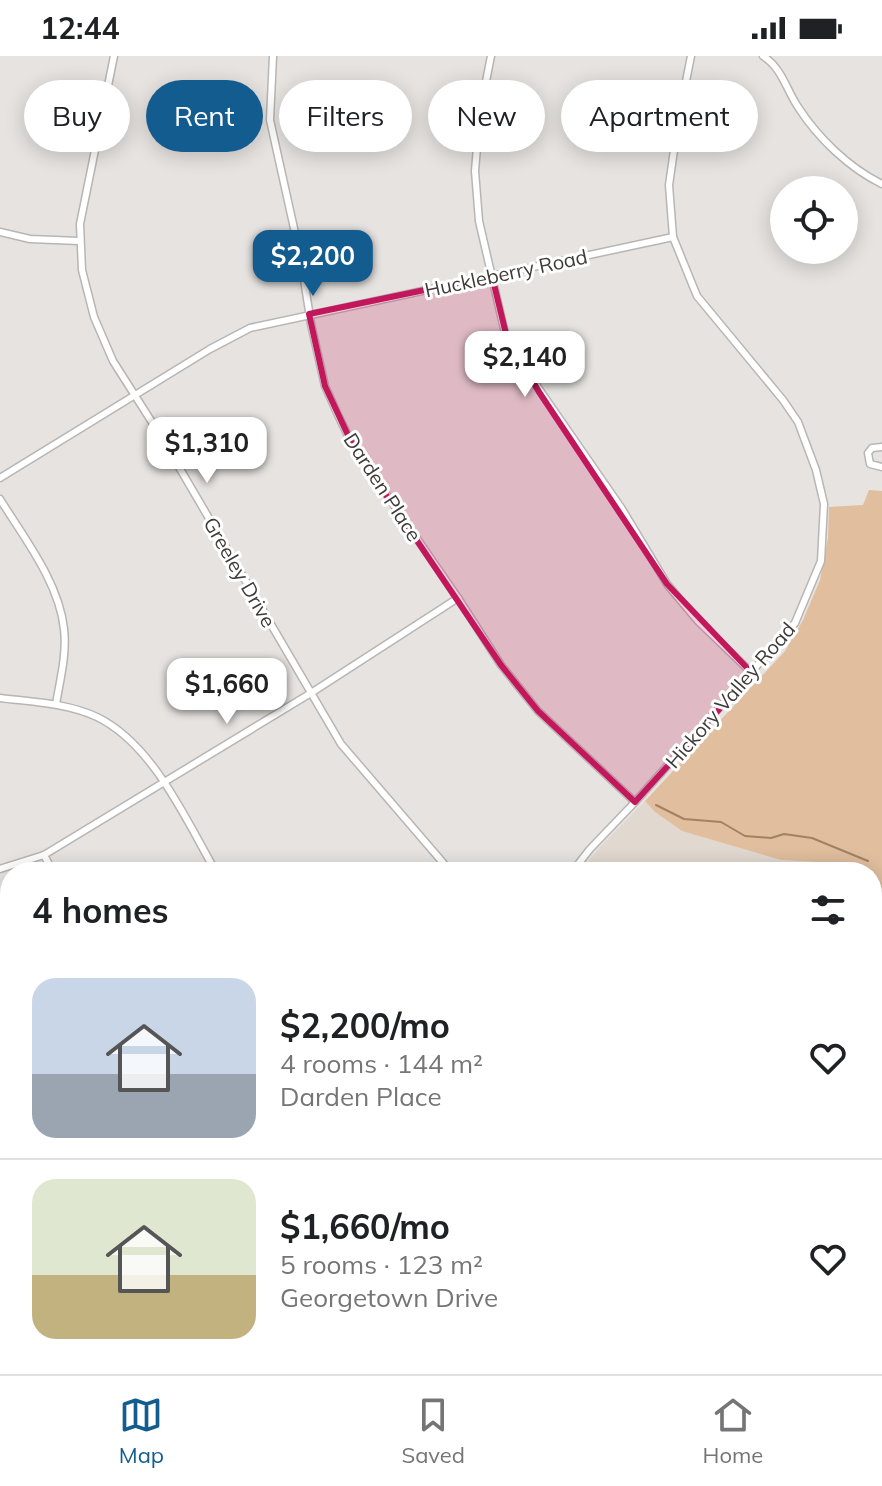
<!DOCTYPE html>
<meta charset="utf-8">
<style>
:root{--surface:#fff;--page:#f6f6f6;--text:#202124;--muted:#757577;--line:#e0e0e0;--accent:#125c90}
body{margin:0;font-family:Mulish,sans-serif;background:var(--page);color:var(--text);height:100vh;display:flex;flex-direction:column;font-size:30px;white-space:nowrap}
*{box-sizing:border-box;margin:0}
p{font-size:26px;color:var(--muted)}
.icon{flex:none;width:44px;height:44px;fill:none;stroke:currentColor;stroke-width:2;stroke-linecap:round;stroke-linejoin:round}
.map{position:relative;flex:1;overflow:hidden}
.details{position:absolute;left:0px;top:806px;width:882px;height:512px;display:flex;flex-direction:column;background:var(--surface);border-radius:32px 32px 0 0;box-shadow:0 4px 20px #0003}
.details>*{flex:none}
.hud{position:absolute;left:24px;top:24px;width:834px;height:72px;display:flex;gap:16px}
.fabs{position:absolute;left:770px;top:120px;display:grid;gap:16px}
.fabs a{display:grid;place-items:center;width:88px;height:88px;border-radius:50%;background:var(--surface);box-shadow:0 4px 20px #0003;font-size:40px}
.price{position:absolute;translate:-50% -68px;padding:0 18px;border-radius:16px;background:#fff;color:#222;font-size:26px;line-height:52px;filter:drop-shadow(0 2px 4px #0008)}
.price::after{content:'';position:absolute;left:50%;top:48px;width:24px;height:18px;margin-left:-12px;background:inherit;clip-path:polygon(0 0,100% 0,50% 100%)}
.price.on{background:var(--accent);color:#fff}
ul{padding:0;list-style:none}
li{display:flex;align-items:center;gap:24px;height:200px;padding:0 32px}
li+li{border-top:2px solid var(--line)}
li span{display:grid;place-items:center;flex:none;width:224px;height:160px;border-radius:24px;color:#555}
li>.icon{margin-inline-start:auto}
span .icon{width:96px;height:96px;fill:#fffc;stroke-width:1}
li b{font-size:34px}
h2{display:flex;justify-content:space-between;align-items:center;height:96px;padding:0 32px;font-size:34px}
.tag{padding:0 28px;border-radius:36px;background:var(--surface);box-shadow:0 4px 20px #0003;font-size:28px;line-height:72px}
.tag.on{background:var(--accent);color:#fff}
.status{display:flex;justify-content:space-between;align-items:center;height:56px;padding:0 40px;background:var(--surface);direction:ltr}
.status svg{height:22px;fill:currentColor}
.menu{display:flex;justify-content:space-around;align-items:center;height:112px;border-top:2px solid var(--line);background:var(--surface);font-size:22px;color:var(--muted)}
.menu a{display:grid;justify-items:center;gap:4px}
.menu .on{color:var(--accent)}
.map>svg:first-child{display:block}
.built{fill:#e1d8cf}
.green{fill:#e0be9e}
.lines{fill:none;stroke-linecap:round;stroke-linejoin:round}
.stream{stroke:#a28262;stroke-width:2}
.minor-casing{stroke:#b8b5b3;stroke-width:9}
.minor{stroke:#fff;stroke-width:6}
.marked{fill:#c2185b;fill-opacity:0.2;stroke:#c2185b;stroke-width:6;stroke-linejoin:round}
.labels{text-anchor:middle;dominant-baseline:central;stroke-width:6;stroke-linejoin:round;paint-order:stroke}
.street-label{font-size:20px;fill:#3d3c3b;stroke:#fff}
</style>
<div class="status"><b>12:44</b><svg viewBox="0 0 49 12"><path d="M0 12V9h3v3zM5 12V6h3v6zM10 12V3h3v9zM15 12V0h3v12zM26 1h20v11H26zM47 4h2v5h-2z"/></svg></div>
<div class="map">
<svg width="882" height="1318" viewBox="0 0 882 1318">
<rect width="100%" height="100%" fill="#e6e3e0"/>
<!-- built -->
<g class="built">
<polygon points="645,745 655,756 682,775 781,804 848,808 857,816 580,816 600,791"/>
<polygon points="872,828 882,837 882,1053 872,1051"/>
</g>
<!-- green -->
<g class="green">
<polygon points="869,434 882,435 882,837 872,828 872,816 857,816 848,808 781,804 682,775 655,756 645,745 785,595 803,564 820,524 828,482 829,451 863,449"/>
<polygon points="882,959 882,1042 872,1040 872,962"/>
</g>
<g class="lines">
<!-- stream -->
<polyline class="stream" points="656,749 684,763 721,766 745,780 771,782 784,778 812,782 868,805"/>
<!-- minor casing -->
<g class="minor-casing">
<g id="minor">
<polyline points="114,0 80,168 82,214 94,261 113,305 162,382 341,688 451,816"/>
<polyline points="273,0 270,64 301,204 311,268 325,330 338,359 353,390 458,542 501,609 538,655 635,746"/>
<polyline points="491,0 480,56 475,115 479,165 504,273 512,294 622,453 667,528 698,565 752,617"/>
<path d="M763,0C782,12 786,33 798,51C818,82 849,112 882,128"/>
<polyline points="0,176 30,183 79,185"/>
<polyline points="882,391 872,392 868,397 870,408 882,411"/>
<polyline points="0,422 210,293 250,272 673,181"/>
<path d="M0,443C24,482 59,526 64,573C67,598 60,624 56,648"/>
<path d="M0,642C33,646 67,647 97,661C153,688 186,764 216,816"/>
<polyline points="44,799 53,816"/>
<polyline points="0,813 44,799 311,637 458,542"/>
<polyline points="572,816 590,793 635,746 795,567 821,505 824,448 816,414 798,366 783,344 697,240 673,181 669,129 678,66 691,0"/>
<polyline points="0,1015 10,1017"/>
<polyline points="872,1060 882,1062"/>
<polyline points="872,1270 882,1229"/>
<polyline points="0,1308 10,1288"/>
<polyline points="189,1318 191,1308"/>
<polyline points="391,1318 393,1308"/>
<polyline points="636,1318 643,1308"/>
<polyline points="860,1318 863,1308"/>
</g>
</g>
<!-- minor -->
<use href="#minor" class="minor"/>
</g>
<!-- marked area -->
<path class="marked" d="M492,220L506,278L539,336L667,528L752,617L635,746L538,655L501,609L353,390L325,330L309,258Z"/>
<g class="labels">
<!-- street labels -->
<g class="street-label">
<text transform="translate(506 217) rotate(-12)">Huckleberry Road</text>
<text transform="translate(383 431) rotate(57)">Darden Place</text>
<text transform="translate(240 516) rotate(60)">Greeley Drive</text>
<text transform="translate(730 639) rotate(-49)">Hickory Valley Road</text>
</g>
</g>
</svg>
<div class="fabs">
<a><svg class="icon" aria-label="locate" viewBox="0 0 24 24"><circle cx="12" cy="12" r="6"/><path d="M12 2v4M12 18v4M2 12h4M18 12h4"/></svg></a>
</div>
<b class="price on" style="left:313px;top:242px">$2,200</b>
<b class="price" style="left:525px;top:343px">$2,140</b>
<b class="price" style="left:207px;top:429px">$1,310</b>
<b class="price" style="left:227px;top:670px">$1,660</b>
<div class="hud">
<a class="tag">Buy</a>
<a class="tag on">Rent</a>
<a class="tag">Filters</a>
<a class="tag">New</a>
<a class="tag">Apartment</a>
</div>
<section class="details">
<h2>4 homes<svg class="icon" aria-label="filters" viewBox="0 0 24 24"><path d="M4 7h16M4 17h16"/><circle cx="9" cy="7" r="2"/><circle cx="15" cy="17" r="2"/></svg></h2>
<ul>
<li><span style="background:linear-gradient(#c9d6e8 60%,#9aa5b1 0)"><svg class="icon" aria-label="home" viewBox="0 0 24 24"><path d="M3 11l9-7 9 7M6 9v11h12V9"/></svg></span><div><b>$2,200/mo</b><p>4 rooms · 144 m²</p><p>Darden Place</p></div><svg class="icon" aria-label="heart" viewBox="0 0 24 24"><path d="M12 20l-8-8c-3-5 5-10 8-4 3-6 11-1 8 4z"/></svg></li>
<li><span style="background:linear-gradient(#dfe7d0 60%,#c2b280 0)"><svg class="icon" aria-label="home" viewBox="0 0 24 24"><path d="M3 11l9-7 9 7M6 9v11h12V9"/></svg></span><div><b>$1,660/mo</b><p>5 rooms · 123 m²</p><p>Georgetown Drive</p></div><svg class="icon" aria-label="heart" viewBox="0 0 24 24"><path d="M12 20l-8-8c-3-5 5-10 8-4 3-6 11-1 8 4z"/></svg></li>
</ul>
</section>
</div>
<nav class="menu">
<a class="on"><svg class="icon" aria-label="map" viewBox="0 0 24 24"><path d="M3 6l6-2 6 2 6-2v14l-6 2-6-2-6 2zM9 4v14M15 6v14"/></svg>Map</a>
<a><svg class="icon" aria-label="saved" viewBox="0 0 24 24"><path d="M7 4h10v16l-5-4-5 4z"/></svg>Saved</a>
<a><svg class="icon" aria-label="home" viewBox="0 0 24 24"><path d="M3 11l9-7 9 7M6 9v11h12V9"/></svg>Home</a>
</nav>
